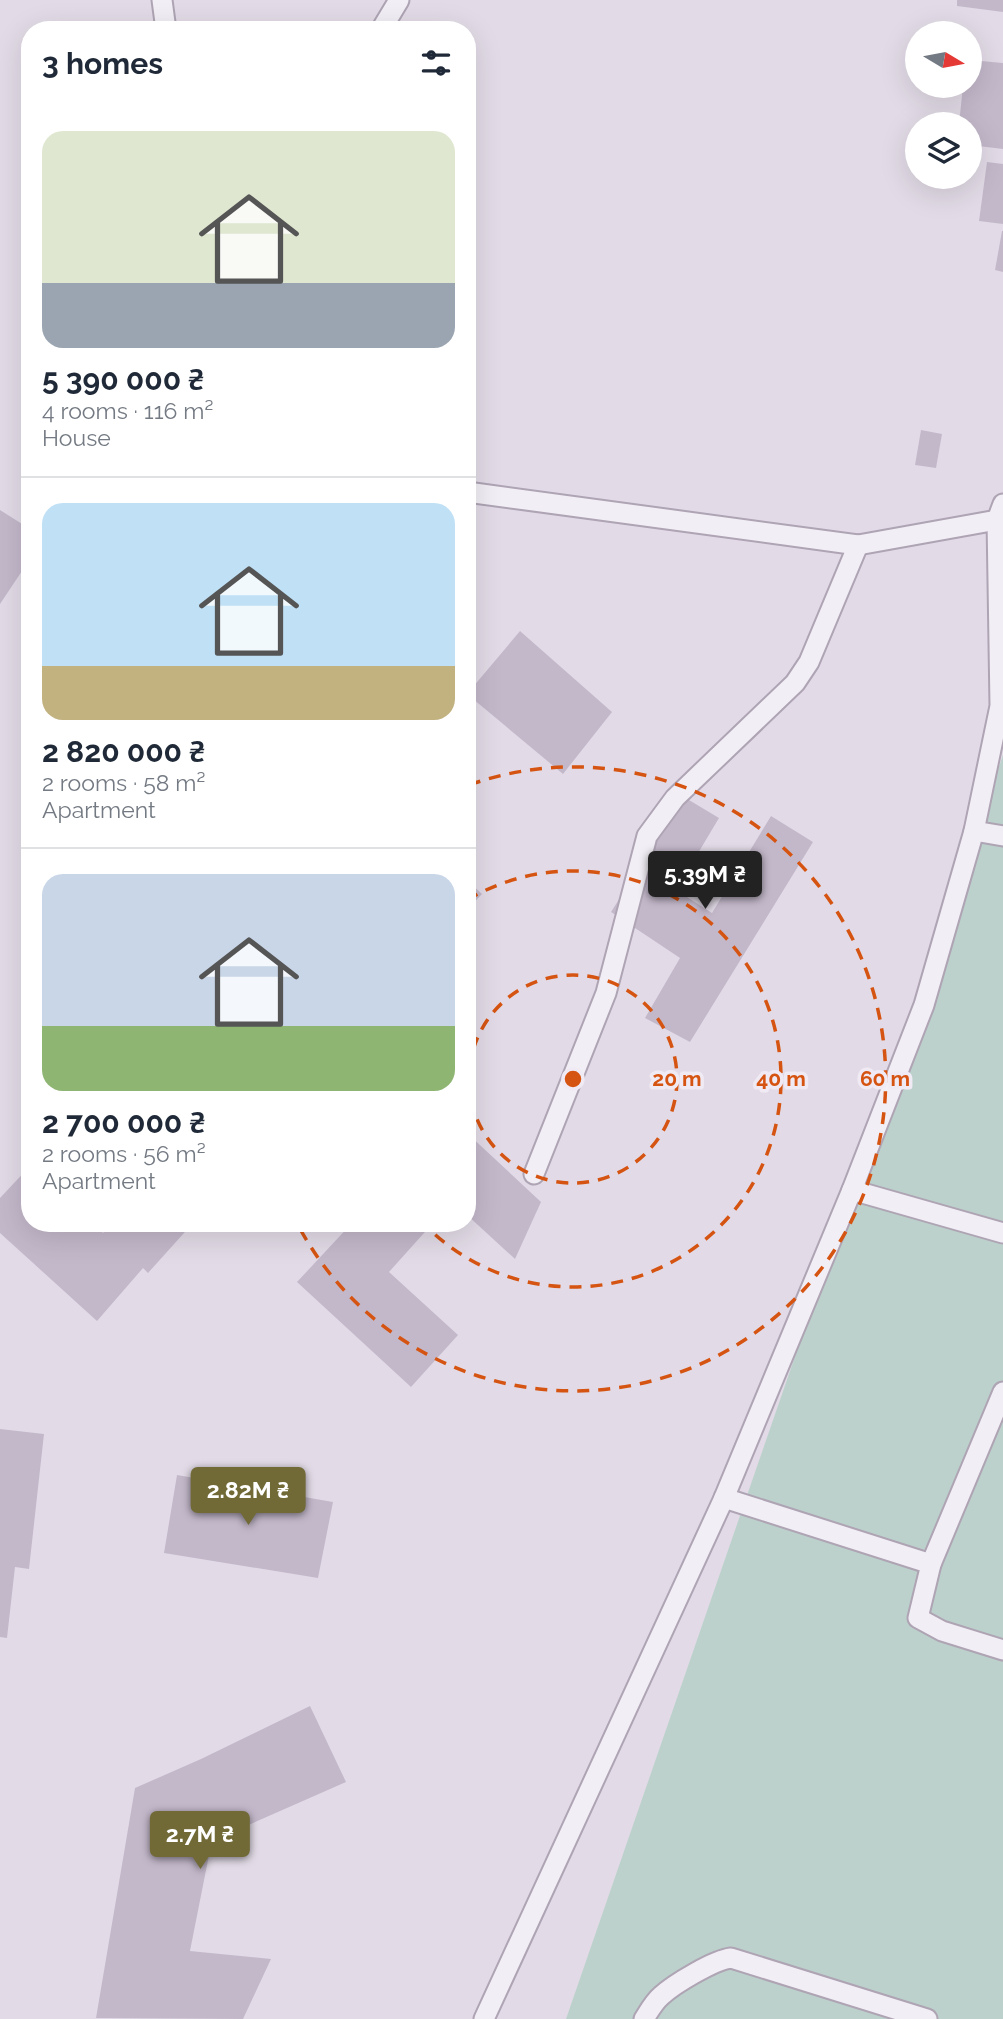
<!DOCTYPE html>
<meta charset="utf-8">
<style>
:root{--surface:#fff;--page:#f6f6f7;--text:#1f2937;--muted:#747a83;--line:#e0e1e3;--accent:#716a37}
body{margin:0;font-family:Raleway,sans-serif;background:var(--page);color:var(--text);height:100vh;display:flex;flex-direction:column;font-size:26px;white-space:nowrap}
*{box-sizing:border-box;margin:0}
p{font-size:23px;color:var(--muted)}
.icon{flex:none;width:38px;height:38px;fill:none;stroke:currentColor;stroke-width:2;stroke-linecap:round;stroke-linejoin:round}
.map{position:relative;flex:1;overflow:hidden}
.panel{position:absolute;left:21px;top:21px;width:455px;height:1211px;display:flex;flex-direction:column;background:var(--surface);border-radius:28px;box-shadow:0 7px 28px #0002}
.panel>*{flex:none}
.needle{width:46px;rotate:100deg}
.tools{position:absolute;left:905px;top:21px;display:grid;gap:14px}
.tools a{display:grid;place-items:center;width:77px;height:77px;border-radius:50%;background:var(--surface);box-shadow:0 7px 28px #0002;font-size:35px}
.price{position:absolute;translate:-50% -60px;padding:0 16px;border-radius:7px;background:var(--accent);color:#fff;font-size:23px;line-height:46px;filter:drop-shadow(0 2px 4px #0008)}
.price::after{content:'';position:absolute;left:50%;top:42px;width:21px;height:16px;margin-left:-10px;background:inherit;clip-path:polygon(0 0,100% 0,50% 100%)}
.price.selected{background:#222;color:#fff}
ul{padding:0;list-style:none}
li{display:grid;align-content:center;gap:14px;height:371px;padding:0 21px}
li+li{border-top:2px solid var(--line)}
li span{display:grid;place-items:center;height:217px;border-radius:21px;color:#555}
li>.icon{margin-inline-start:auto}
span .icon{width:126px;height:126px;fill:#fffc;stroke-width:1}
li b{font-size:30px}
h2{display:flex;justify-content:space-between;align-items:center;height:84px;padding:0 21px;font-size:30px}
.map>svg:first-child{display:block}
.green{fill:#bcd1cb}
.building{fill:#c3b8ca}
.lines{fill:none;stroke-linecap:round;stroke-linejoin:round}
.service-casing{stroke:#aea4b4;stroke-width:23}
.service{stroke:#f2eef5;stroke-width:19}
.ring{fill:none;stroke:#d65411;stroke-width:3.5;stroke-dasharray:12 9}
.centre{fill:#d65411;stroke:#f0eaf4;stroke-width:3.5}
.ring-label{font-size:21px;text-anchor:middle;font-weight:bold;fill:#d65411;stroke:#f0eaf4;stroke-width:7;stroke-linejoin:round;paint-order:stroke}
</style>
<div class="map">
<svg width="1003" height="2019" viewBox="0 0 1003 2019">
<rect width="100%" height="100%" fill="#e2dbe7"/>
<!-- green -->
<polygon class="green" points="1003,755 1003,2019 566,2019"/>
<!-- building -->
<g class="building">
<polygon points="957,0 1003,0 1003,12 957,6"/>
<polygon points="970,60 1003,63 1003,149 970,145 970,124 959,124 963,86 970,86"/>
<polygon points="987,162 1003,164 1003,224 979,221"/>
<polygon points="1002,231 1003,231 1003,272 995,270"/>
<polygon points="921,430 942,434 936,468 915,465"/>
<polygon points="0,510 30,529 30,559 0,604"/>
<polygon points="520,631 612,712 563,774 467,694"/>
<polygon points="684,797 719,818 676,890 712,913 771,816 813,842 690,1042 645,1018 680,958 611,912"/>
<polygon points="467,880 482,894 467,910"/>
<polygon points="467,1133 541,1202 515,1259 467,1215"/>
<polygon points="30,1166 30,1223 93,1223 103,1233 111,1223 193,1223 148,1273 143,1268 97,1321 0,1233 0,1198"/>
<polygon points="352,1223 433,1223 389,1272 458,1335 411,1387 297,1282"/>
<polygon points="0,1429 44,1434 29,1569 15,1567 7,1638 0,1637"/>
<polygon points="177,1475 333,1502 318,1578 164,1553"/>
<polygon points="310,1706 346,1782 237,1830 211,1845 190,1951 271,1959 243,2019 96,2018 135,1788 201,1759"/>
</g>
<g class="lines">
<!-- service casing -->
<g class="service-casing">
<g id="service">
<polyline points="162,0 166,30"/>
<polyline points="381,30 399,0"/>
<polyline points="467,492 858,545 997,520 1003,504"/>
<polyline points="974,831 1003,836"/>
<polyline points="534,1174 606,993 647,836 675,798 795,683 809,662 858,545"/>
<polyline points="852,1190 924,1005 974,831 1000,706 997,520"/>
<polyline points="724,1498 931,1564 918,1618 942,1631 1003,1650"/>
<polyline points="931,1564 1003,1392"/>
<polyline points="484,2019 724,1498 852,1190 1003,1233"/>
<path d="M644,2019C649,2011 654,2002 661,1996C674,1984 714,1960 731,1958L927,2019"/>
</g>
</g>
<!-- service -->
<use href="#service" class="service"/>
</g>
<!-- distance rings -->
<g class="ring">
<circle cx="573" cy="1079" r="104"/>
<path d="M467 900A208 208 0 1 1 423 1223"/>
<path d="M469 785A312 312 0 1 1 298 1225"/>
</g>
<circle cx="573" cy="1079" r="10" class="centre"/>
<g class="ring-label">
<text x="677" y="1086">20 m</text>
<text x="781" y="1086">40 m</text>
<text x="885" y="1086">60 m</text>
</g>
</svg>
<div class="tools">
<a><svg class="needle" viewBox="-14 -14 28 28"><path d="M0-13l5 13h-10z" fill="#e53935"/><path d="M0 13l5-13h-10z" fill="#747a83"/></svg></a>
<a><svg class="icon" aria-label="layers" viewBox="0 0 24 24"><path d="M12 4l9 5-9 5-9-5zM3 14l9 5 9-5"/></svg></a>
</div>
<b class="price selected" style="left:705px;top:911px">5.39M ₴</b>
<b class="price" style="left:248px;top:1527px">2.82M ₴</b>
<b class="price" style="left:200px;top:1871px">2.7M ₴</b>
<section class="panel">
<h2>3 homes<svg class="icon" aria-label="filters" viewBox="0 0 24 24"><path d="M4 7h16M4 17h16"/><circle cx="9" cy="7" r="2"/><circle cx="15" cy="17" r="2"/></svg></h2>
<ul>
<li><span style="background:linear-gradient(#dfe7d0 70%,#9aa5b1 0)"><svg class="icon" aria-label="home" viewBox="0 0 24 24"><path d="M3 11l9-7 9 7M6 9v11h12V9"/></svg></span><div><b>5 390 000 ₴</b><p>4 rooms · 116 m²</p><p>House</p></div></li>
<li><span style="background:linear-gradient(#bfe0f5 75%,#c2b280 0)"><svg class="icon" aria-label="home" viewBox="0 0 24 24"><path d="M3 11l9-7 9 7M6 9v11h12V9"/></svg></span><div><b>2 820 000 ₴</b><p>2 rooms · 58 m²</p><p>Apartment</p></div></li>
<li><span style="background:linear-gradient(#c9d6e8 70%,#8fb573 0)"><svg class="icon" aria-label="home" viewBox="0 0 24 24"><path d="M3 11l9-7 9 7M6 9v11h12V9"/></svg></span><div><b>2 700 000 ₴</b><p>2 rooms · 56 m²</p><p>Apartment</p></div></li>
</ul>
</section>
</div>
